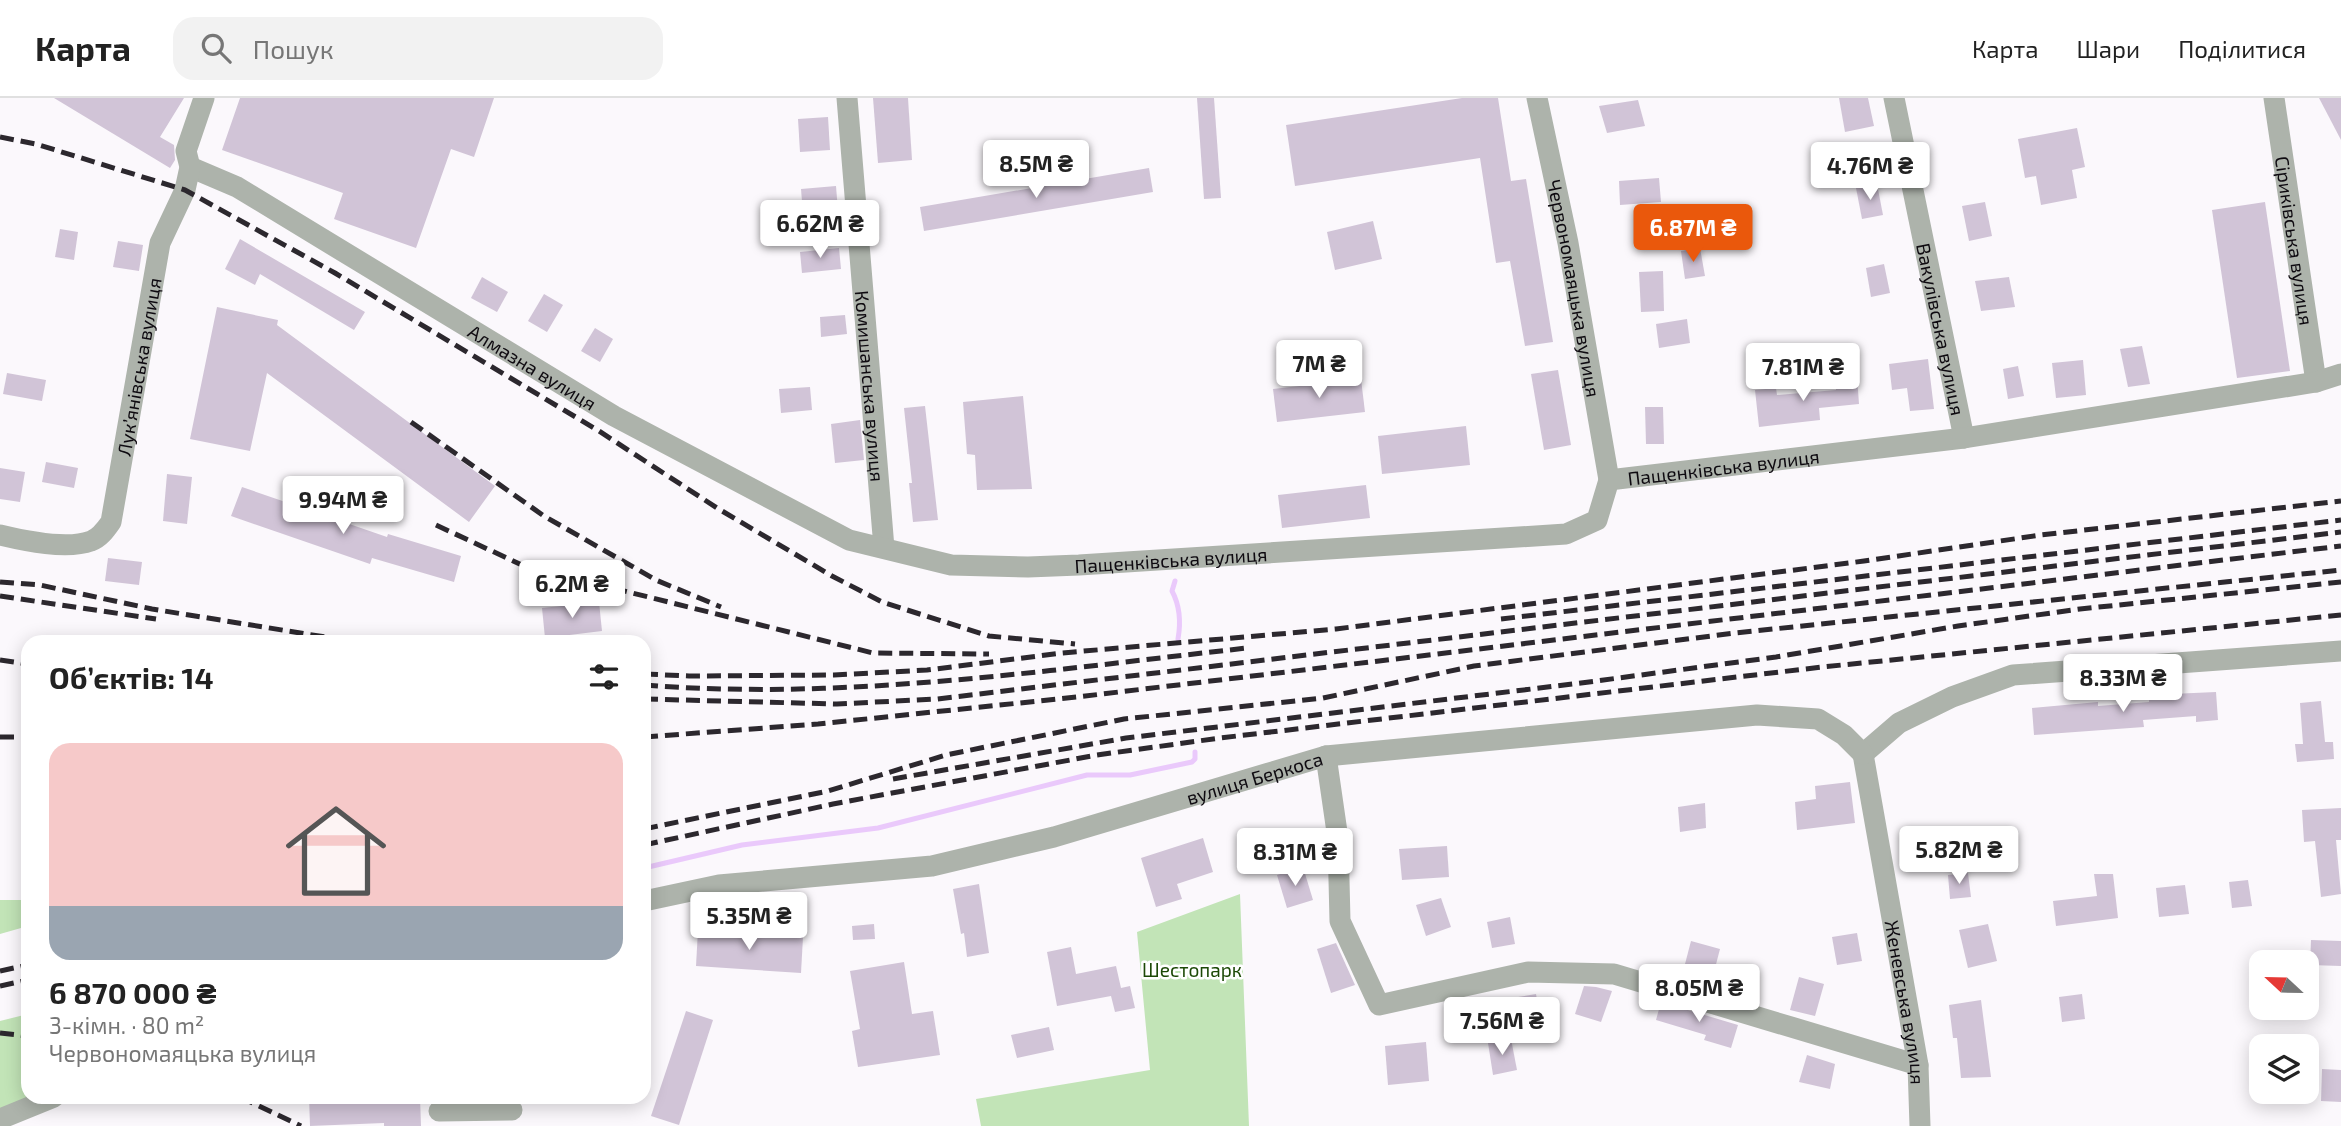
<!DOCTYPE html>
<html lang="uk">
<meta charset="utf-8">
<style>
:root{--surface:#fff;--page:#f2f2f2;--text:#222;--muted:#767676;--line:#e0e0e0;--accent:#ea580c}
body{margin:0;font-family:"Exo 2",sans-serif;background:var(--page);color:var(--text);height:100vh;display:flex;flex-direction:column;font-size:26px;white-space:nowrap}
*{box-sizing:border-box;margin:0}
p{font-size:23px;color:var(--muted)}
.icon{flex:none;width:38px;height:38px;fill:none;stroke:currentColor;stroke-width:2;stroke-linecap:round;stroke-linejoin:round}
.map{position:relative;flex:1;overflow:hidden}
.details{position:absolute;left:21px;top:537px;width:630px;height:469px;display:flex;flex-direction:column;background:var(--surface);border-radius:21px;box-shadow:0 4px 18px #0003}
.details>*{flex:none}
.needle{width:46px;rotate:292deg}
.controls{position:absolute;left:2249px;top:852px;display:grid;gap:14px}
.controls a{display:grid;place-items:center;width:70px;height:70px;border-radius:14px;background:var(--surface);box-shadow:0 4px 18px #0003;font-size:35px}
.price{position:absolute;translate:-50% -60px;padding:0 16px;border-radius:7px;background:#fff;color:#222;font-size:23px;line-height:46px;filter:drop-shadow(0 2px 4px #0008)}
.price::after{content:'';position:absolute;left:50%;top:42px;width:21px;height:16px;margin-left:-10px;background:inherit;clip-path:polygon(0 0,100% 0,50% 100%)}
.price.current{background:var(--accent);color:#fff}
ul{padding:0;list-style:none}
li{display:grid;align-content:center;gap:14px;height:371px;padding:0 28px}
li span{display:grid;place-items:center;height:217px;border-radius:21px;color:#555}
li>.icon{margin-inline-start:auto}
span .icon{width:126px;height:126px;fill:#fffc;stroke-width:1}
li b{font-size:30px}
h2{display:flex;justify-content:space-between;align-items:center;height:84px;padding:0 28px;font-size:30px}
header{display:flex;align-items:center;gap:42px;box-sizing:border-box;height:98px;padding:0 35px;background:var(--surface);border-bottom:2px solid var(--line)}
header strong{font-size:33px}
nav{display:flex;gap:38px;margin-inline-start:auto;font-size:24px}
.search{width:490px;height:63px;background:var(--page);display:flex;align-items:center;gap:18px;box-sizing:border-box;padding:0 24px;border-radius:21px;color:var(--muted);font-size:26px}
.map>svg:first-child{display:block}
.green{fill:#c2e4b7}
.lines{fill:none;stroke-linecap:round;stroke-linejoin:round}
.stream{stroke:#eac9fb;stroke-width:5}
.building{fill:#d1c4d7}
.minor{stroke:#adb3ab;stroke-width:21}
.rail{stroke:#2c282e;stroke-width:5;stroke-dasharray:14 7;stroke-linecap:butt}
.labels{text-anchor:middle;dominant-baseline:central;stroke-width:5;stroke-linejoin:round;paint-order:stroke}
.street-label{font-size:19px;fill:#0e0a10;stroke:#fff}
.park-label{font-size:19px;fill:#1c4906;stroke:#fff}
</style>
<header>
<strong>Карта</strong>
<div class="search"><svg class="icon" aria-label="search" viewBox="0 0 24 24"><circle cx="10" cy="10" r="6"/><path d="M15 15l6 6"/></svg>Пошук</div>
<nav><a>Карта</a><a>Шари</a><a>Поділитися</a></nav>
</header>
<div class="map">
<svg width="2341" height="1028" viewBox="0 0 2341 1028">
<rect width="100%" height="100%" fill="#fbf8fc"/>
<!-- green -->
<g class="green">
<polygon points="1240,796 1249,1028 981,1028 976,1001 1150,972 1137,834"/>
<polygon points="0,802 28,802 28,828 0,836"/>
<polygon points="28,916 28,999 0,1024 0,923"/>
</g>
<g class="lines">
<!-- stream -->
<g class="stream">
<path d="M1175,483L1172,493C1180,508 1181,524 1178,541"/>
<polyline points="644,770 742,747 878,730 1087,677 1130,677 1192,664 1195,661 1195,654"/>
</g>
</g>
<!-- building -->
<g class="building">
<polygon points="54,0 184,0 160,39 174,47 175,62 170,70"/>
<polygon points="240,0 494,0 474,59 451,51 416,150 334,121 343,95 222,52"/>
<polygon points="873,0 908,0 912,62 878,65"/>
<polygon points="1197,0 1214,0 1221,100 1204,101"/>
<polygon points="1462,0 1498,0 1511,83 1526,81 1553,244 1525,248 1510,163 1496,165 1480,60 1295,88 1286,27"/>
<polygon points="1839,0 1868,0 1874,28 1845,34"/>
<polygon points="2319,0 2341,0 2341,42"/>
<polygon points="1638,2 1645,28 1607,35 1599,8"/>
<polygon points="828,19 830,52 800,54 798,21"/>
<polygon points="2077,30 2085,69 2072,72 2077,100 2041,107 2036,78 2025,80 2018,41"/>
<polygon points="1149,70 1153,94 924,133 920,109"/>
<polygon points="1659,80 1661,104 1620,107 1619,83"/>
<polygon points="1877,86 1883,117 1862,121 1856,90"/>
<polygon points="836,88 838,113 803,116 801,91"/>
<polygon points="1985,104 1992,138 1969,143 1962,108"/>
<polygon points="2265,104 2290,273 2237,280 2212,112"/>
<polygon points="1373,123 1382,161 1335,172 1327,134"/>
<polygon points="60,131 78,134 74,162 55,159"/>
<polygon points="240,141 365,214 354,232 260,176 255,187 225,171"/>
<polygon points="118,143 143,147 139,173 113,169"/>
<polygon points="839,150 841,171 802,175 800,154"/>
<polygon points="1700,150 1705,178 1685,181 1681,153"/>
<polygon points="1884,166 1890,195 1871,199 1866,170"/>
<polygon points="1663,173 1664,213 1641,214 1639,174"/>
<polygon points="482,179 508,194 497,214 471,200"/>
<polygon points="2009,179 2015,209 1981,213 1975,183"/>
<polygon points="544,196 563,207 547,234 528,223"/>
<polygon points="217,209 278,222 277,227 495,388 469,424 267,275 250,353 190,341"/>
<polygon points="845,217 847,236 821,239 820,219"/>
<polygon points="1687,221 1690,245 1659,250 1656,226"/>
<polygon points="595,230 613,241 600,264 581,253"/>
<polygon points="2142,248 2150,286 2128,289 2120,251"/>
<polygon points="1928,261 1934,311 1910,313 1907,290 1892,292 1889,266"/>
<polygon points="2083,262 2086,297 2056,300 2052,265"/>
<polygon points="2018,268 2024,298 2008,301 2003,271"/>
<polygon points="1558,272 1571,347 1544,352 1531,276"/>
<polygon points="7,275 46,282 42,303 3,296"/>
<polygon points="1857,278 1859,306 1819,310 1820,322 1759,329 1755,292 1776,290 1777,297 1836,292 1835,280"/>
<polygon points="1361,281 1365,314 1277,324 1273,291"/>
<polygon points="810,289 812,312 781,315 779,291"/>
<polygon points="1023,298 1032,391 977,392 975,357 967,356 963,304"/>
<polygon points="925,308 938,422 913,424 909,385 912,385 904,310"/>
<polygon points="1645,309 1663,309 1664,346 1646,346"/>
<polygon points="860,322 864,362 835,365 831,326"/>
<polygon points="1466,328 1470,367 1382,376 1378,338"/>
<polygon points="46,364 78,370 74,390 42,384"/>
<polygon points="0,370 25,374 20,404 0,401"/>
<polygon points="167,376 192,379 187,426 163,423"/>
<polygon points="1366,387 1370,420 1282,430 1278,397"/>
<polygon points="242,389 387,439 388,436 461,458 454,484 372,460 370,466 231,418"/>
<polygon points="108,460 142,464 139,487 105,483"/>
<polygon points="599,504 602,533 545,540 542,510"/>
<polygon points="2216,594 2218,622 2196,624 2196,618 2143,622 2144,629 2034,637 2032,610 2098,604 2098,608 2149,604 2149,597"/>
<polygon points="2321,603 2325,644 2333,644 2334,661 2297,664 2295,646 2303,646 2300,605"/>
<polygon points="1850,684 1855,725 1797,732 1795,704 1816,701 1815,688"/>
<polygon points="1705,705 1706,730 1680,734 1678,709"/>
<polygon points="2341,710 2341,742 2336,742 2341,796 2321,799 2315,743 2304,744 2302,712"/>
<polygon points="1203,740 1213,774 1177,786 1182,801 1156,809 1141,760"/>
<polygon points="1447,748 1449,779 1402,782 1399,751"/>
<polygon points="1303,769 1313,802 1287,810 1277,777"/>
<polygon points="1968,775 1971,799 1950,801 1948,777"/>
<polygon points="2094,776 2113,776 2118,820 2056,828 2053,803 2097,798"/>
<polygon points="2248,782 2252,808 2232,810 2229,784"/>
<polygon points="979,786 989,855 967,859 964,835 961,836 953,791"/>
<polygon points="2185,787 2189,816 2159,819 2156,790"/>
<polygon points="1441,800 1451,829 1426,838 1416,807"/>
<polygon points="1510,819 1515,846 1492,850 1487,824"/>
<polygon points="874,826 875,841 853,842 852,828"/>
<polygon points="1988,826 1997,863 1968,870 1959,832"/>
<polygon points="698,832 803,839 801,875 696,868"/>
<polygon points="1857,835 1862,863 1837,867 1832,839"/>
<polygon points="2311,842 2341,843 2341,868 2310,867"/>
<polygon points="1691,843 1720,851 1714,874 1685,866"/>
<polygon points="1336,845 1355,887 1331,895 1317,851"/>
<polygon points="1071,849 1076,876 1116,868 1121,890 1130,888 1135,910 1115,914 1111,898 1057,908 1047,854"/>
<polygon points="904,864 912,916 933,913 940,957 858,969 852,933 860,931 850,873"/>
<polygon points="1799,879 1824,886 1815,918 1790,912"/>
<polygon points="1584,888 1596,889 1612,893 1601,924 1575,916"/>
<polygon points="1536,896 1541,925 1517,929 1512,900"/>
<polygon points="2082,896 2085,921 2062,924 2059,899"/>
<polygon points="1981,902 1991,979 1961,980 1957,940 1953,940 1949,907"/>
<polygon points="1661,904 1738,927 1731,950 1704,942 1706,937 1656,922"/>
<polygon points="686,913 713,922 679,1027 651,1018"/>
<polygon points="1049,929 1054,952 1017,960 1011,937"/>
<polygon points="1511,941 1517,972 1493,977 1488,945"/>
<polygon points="1426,944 1429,983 1388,987 1385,948"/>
<polygon points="1807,957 1835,966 1830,991 1799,984"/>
<polygon points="2322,971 2341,972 2341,1004 2321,1003"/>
<polygon points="309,999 420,999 421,1028 384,1028 384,1025 310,1028"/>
</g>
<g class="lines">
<!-- minor -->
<g class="minor">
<path id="s1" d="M847,0L884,450"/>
<path id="s2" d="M1537,0L1568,145L1609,382"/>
<path id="s3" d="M1894,0L1964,340"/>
<path id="s4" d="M2274,0L2316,284"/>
<path id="s5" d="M190,69L237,89L614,318L849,442L951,467L1028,469L1079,467L1566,436L1597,422L1609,382L1964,340L2316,284L2341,276"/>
<path id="s6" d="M0,437C25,443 67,452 91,443C100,440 106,431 111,424L160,145L185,92L190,69L186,53L204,0"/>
<polyline points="1863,656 1899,625 1952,599 2013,577 2341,553"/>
<path id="s7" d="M1863,656L1918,967L1920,1028"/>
<polyline points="1326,658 1338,741 1340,823 1379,907 1528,874 1614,876 1918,967"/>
<path id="s8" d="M644,803L719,787L932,768L1054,739L1326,658L1757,617L1818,621L1844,637L1863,656"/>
<polyline points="439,1013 512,1012"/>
<polyline points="0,1021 54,999"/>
</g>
<!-- rail -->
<g class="rail">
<polyline points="0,39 36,46 185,92 335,175 599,333 717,410 832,478 882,504 989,538 1075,546"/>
<polyline points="411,324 544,418 656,482 721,509"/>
<polyline points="436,427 524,468 873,555 989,556"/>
<polyline points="0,484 40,487 152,511 356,544"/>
<polyline points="0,498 156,521"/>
<polyline points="1501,521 2341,422"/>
<polyline points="0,562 28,566"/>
<polyline points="644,576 689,578 834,577 927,572 1062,555 1336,531 1864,463 2041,437 2341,403"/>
<path d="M644,587C846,603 1047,572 1247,550"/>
<polyline points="644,601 837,606 937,601 2341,434"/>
<polyline points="0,639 28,639"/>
<polyline points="644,639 818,626 1077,599 2341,448"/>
<polyline points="893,681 1126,640 1581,585 1776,559 1958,528 2080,511 2341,484"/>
<polyline points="644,731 828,693 946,657 1124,621 1323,600 1474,568 1735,535 2341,472"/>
<polyline points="644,747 833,706 1097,657 1220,640 1822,569 2341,517"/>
<polyline points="0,873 28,867"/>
<polyline points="0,888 28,882"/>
<polyline points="0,935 28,938"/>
<polyline points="240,999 301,1028"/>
</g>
</g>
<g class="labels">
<!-- street labels -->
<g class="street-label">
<text stroke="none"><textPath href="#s4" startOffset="144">Сіриківська вулиця</textPath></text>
<text stroke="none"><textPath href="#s2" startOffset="194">Червономаяцька вулиця</textPath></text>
<text stroke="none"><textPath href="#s3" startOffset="236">Вакулівська вулиця</textPath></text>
<text stroke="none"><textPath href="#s6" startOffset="278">Лук’янівська вулиця</textPath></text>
<text stroke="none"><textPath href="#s5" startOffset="397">Алмазна вулиця</textPath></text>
<text stroke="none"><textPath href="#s1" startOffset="289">Комишанська вулиця</textPath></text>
<text stroke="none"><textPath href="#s5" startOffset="1670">Пащенківська вулиця</textPath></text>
<text stroke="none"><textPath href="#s5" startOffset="1083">Пащенківська вулиця</textPath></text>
<text stroke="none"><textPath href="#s8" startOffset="625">вулиця Беркоса</textPath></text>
<text stroke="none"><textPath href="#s7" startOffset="252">Женевська вулиця</textPath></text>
</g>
<!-- park labels -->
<g class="park-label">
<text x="1192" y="871">Шестопарк</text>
</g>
</g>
</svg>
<div class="controls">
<a><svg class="needle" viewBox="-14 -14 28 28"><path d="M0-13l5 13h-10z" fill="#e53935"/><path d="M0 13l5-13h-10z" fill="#767676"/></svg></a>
<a><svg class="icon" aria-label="layers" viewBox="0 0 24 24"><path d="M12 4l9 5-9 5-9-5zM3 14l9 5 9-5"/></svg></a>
</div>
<b class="price" style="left:1036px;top:102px">8.5M ₴</b>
<b class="price" style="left:1870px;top:104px">4.76M ₴</b>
<b class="price" style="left:820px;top:162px">6.62M ₴</b>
<b class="price current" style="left:1693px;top:166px">6.87M ₴</b>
<b class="price" style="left:1319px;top:302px">7M ₴</b>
<b class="price" style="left:1803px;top:305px">7.81M ₴</b>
<b class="price" style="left:343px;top:438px">9.94M ₴</b>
<b class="price" style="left:572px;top:522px">6.2M ₴</b>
<b class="price" style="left:2123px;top:616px">8.33M ₴</b>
<b class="price" style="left:1959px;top:788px">5.82M ₴</b>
<b class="price" style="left:1295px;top:790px">8.31M ₴</b>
<b class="price" style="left:749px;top:854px">5.35M ₴</b>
<b class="price" style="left:1699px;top:926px">8.05M ₴</b>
<b class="price" style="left:1502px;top:959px">7.56M ₴</b>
<section class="details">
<h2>Об’єктів: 14<svg class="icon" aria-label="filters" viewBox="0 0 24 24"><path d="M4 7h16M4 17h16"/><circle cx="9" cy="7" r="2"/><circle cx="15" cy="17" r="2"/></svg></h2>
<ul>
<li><span style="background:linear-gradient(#f6c9c9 75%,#9aa5b1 0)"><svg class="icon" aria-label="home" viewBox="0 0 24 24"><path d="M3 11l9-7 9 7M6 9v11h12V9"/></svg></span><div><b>6 870 000 ₴</b><p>3-кімн. · 80 m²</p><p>Червономаяцька вулиця</p></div></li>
</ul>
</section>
</div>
